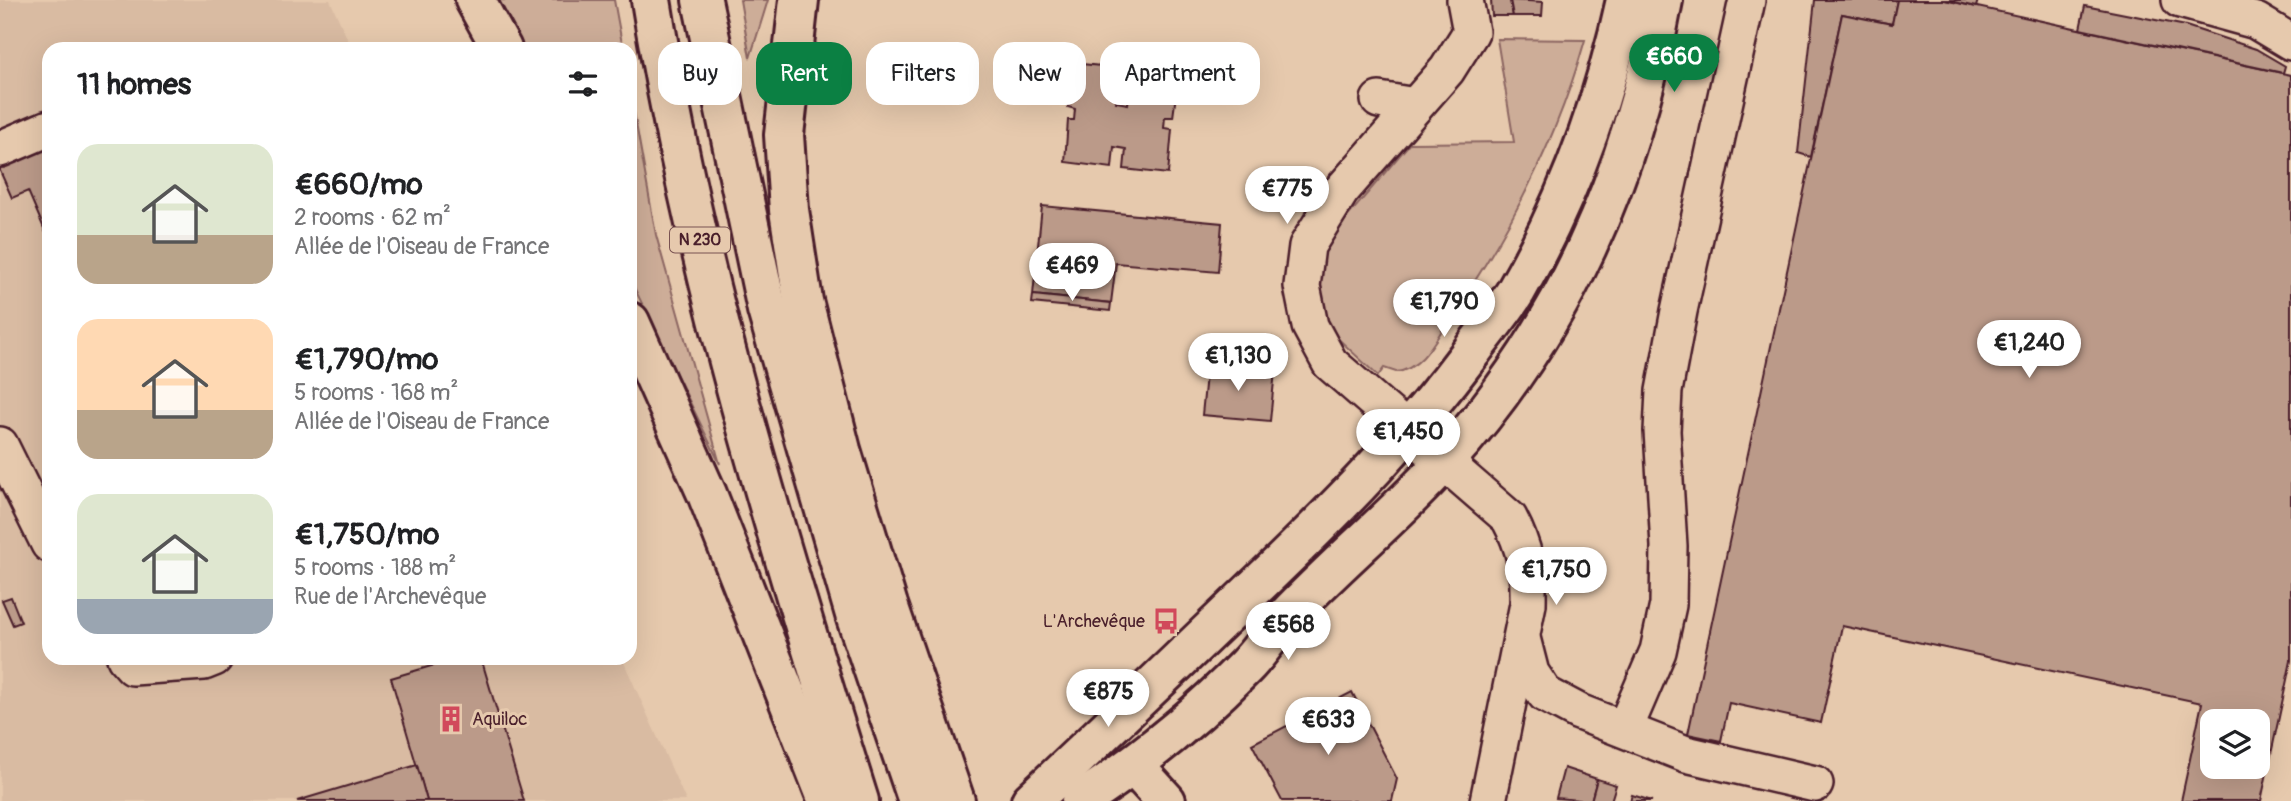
<!DOCTYPE html>
<meta charset="utf-8">
<style>
:root{--surface:#fff;--page:#f6f6f6;--text:#202124;--muted:#757577;--accent:#0b8043}
body{margin:0;font-family:Pangolin,sans-serif;background:var(--page);color:var(--text);height:100vh;display:flex;flex-direction:column;font-size:26px;white-space:nowrap}
*{box-sizing:border-box;margin:0}
p{font-size:23px;color:var(--muted)}
.icon{flex:none;width:38px;height:38px;fill:none;stroke:currentColor;stroke-width:2;stroke-linecap:round;stroke-linejoin:round}
.map{position:relative;flex:1;overflow:hidden}
.sheet{position:absolute;left:42px;top:42px;width:595px;height:623px;display:flex;flex-direction:column;background:var(--surface);border-radius:21px;box-shadow:0 7px 28px #0002}
.sheet>*{flex:none}
.hud{position:absolute;left:658px;top:42px;width:665px;height:63px;display:flex;gap:14px}
.tools{position:absolute;left:2200px;top:709px;display:grid;gap:14px}
.tools a{display:grid;place-items:center;width:70px;height:70px;border-radius:14px;background:var(--surface);box-shadow:0 7px 28px #0002;font-size:35px}
.price{position:absolute;translate:-50% -60px;padding:0 16px;border-radius:24px;background:#fff;color:#222;font-size:23px;line-height:46px;filter:drop-shadow(0 2px 4px #0008)}
.price::after{content:'';position:absolute;left:50%;top:42px;width:21px;height:16px;margin-left:-10px;background:inherit;clip-path:polygon(0 0,100% 0,50% 100%)}
.price.on{background:var(--accent);color:#fff}
ul{padding:0;list-style:none}
li{display:flex;align-items:center;gap:21px;height:175px;padding:0 35px}
li span{display:grid;place-items:center;flex:none;width:196px;height:140px;border-radius:21px;color:#555}
li>.icon{margin-inline-start:auto}
span .icon{width:84px;height:84px;fill:#fffc;stroke-width:1}
li b{font-size:30px}
h2{display:flex;justify-content:space-between;align-items:center;height:84px;padding:0 35px;font-size:30px}
.pill{padding:0 24px;border-radius:21px;background:var(--surface);box-shadow:0 7px 28px #0002;font-size:24px;line-height:63px}
.pill.on{background:var(--accent);color:#fff}
.map>svg:first-child{display:block}
.built{fill:#d9bba2}
.green{fill:#cdad98;stroke:#8c6662;stroke-width:2}
.building{fill:#bb9a89;stroke:#4a1f2b;stroke-width:2;fill-rule:evenodd}
.lines{fill:none;stroke-linecap:round;stroke-linejoin:round}
.minor-casing{stroke:#4a1f2b;stroke-width:40}
.major-casing{stroke:#4a1f2b;stroke-width:44}
.highway-casing{stroke:#4a1f2b;stroke-width:44}
.minor{stroke:#e6c9ad;stroke-width:35}
.major{stroke:#e6c9ad;stroke-width:38}
.highway{stroke:#e6c9ad;stroke-width:38}
.labels{text-anchor:middle;dominant-baseline:central;stroke-width:6;stroke-linejoin:round;paint-order:stroke}
.shield{fill:#e6c9ad;stroke:#795252;stroke-width:2}
.shield-label{font-size:16px;font-weight:bold;fill:#4a1f2b}
.poi-label{font-size:18px;fill:#4a1f2b;stroke:#e6c9ad;text-anchor:end}
</style>
<div class="map">
<svg width="2291" height="801" viewBox="0 0 2291 801">
<rect width="100%" height="100%" fill="#e6c9ad"/>
<filter id="ink" filterUnits="userSpaceOnUse"><feTurbulence type="fractalNoise" baseFrequency=".0143" numOctaves="2"/><feDisplacementMap in="SourceGraphic" scale="14" xChannelSelector="R" yChannelSelector="G"/><feConvolveMatrix kernelMatrix="1 2 1 2 8 2 1 2 1" color-interpolation-filters="sRGB"/></filter>
<g filter="url(#ink)">
<!-- built -->
<polygon class="built" points="0,0 330,0 352,49 49,49 49,658 622,658 686,801 0,801"/>
<!-- green -->
<g class="green">
<polygon points="494,0 614,0 623,49 518,49"/>
<polygon points="740,0 768,0 750,58"/>
<path d="M1497,39L1585,40C1556,142 1511,231 1450,318C1436,338 1423,369 1396,372L1384,368L1378,376L1332,333L1324,309L1317,269L1327,241L1410,143L1514,142Z"/>
<polygon points="630,90 656,235 720,464 630,279"/>
</g>
<!-- building -->
<g class="building">
<polygon points="1491,0 1510,0 1513,16 1492,16"/>
<polygon points="1510,0 1543,2 1542,16 1513,16"/>
<polygon points="1815,0 1897,0 1892,24 1842,14 1811,157 1798,153"/>
<path d="M1897,0H1945L2291,75V661L2261,801H2181L2202,703L1842,626L1821,723L1729,703L1721,741L1688,734L1842,14L1892,24ZM2212,721H2258V766H2212Z"/>
<polygon points="1945,0 1978,0 1976,7"/>
<polygon points="2085,6 2186,26 2256,49 2285,66 2283,73 2080,29"/>
<polygon points="1072,63 1120,68 1116,102 1128,104 1132,70 1179,73 1173,117 1165,117 1164,128 1172,129 1168,174 1124,169 1126,149 1114,147 1112,168 1065,162 1068,120 1074,120 1075,109 1068,107"/>
<polygon points="49,145 49,240 28,191 12,198 0,171 0,166"/>
<polygon points="1042,206 1222,223 1218,272 1116,263 1111,303 1033,295"/>
<polygon points="1033,295 1111,303 1110,311 1032,303"/>
<polygon points="1207,365 1275,371 1270,421 1202,415"/>
<polygon points="11,597 21,622 13,625 2,600"/>
<polygon points="458,658 481,658 524,801 427,801 391,678"/>
<polygon points="1352,692 1397,779 1392,801 1282,801 1252,744"/>
<polygon points="417,765 427,801 297,801"/>
<polygon points="1564,768 1597,779 1591,801 1556,798"/>
<polygon points="1597,779 1616,785 1611,801 1591,801"/>
<polygon points="1632,795 1652,801 1630,801"/>
</g>
<g class="lines">
<!-- minor casing -->
<g class="minor-casing">
<g id="minor">
<path d="M1465,0L1471,32L1447,70L1341,191L1307,246L1302,286L1310,326L1330,363L1509,518C1525,548 1529,571 1528,604L1488,801"/>
<polyline points="2180,0 2256,21 2291,42"/>
<polyline points="1379,100 1415,106"/>
<polyline points="0,149 49,128"/>
<polyline points="0,445 49,544"/>
<polyline points="1522,638 1531,673 1545,694 1579,712 1686,754 1815,784"/>
<polyline points="125,658 133,667 204,662 214,658"/>
<polyline points="1625,728 1658,651 1668,605 1669,546 1662,431 1664,391 1679,311 1747,0"/>
</g>
</g>
<!-- major casing -->
<g class="major-casing">
<g id="major">
<path d="M1031,801C1111,726 1190,650 1269,574C1342,504 1411,433 1472,351C1486,331 1503,312 1516,291C1568,200 1604,102 1626,0"/>
<path d="M1081,801C1140,762 1196,717 1245,667C1260,652 1271,634 1285,618C1336,564 1394,517 1444,462C1565,328 1631,177 1663,0"/>
</g>
</g>
<!-- highway casing -->
<g class="highway-casing">
<g id="highway">
<polyline points="475,0 502,49"/>
<path d="M651,0C695,273 776,538 859,801"/>
<polyline points="702,0 767,310 856,618 918,801"/>
<polyline points="799,0 784,135 789,210 803,301 841,450 888,605 955,801"/>
<polyline points="630,322 707,494 828,801"/>
<polyline points="1134,766 1166,801"/>
</g>
</g>
<!-- minor -->
<use href="#minor" class="minor"/>
<!-- major -->
<use href="#major" class="major"/>
<!-- highway -->
<use href="#highway" class="highway"/>
</g>
</g>
<!-- icons -->
<defs>
<g id="bus-bare" transform="scale(2.1)"><path d="M-5-6H5V4H4V6H2V4H-2V6H-4V4H-5ZM-3.5-4V0h7V-4ZM-3.5 1.2v1.5H-2V1.2ZM2 1.2v1.5H3.5V1.2Z" fill="#d1495b" stroke="#e6c9ad" stroke-width="2.5" paint-order="stroke"/></g>
<g id="building-bare" transform="scale(2.1)"><path d="M-4-6H4V6H1V3H-1V6H-4ZM-2.5-4.3h1.7v1.8h-1.7ZM.8-4.3h1.7v1.8H.8ZM-2.5-1h1.7V.8h-1.7ZM.8-1h1.7V.8H.8Z" fill="#d1495b" stroke="#e6c9ad" stroke-width="2.5" paint-order="stroke"/></g>
</defs>
<g fill-rule="evenodd">
<use href="#bus-bare" x="1166" y="621"/>
<use href="#building-bare" x="451" y="719"/>
</g>
<g class="labels">
<!-- shield labels -->
<rect class="shield" x="670" y="227.5" width="60" height="25" rx="5"/>
<g class="shield-label">
<text x="700" y="240">N 230</text>
</g>
<!-- poi labels -->
<g class="poi-label">
<text x="1145" y="621">L'Archevêque</text>
<text x="472" y="719" text-anchor="start">Aquiloc</text>
</g>
</g>
</svg>
<div class="tools">
<a><svg class="icon" aria-label="layers" viewBox="0 0 24 24"><path d="M12 4l9 5-9 5-9-5zM3 14l9 5 9-5"/></svg></a>
</div>
<b class="price on" style="left:1674px;top:94px">€660</b>
<b class="price" style="left:1287px;top:226px">€775</b>
<b class="price" style="left:1072px;top:303px">€469</b>
<b class="price" style="left:1444px;top:339px">€1,790</b>
<b class="price" style="left:2029px;top:380px">€1,240</b>
<b class="price" style="left:1238px;top:393px">€1,130</b>
<b class="price" style="left:1408px;top:469px">€1,450</b>
<b class="price" style="left:1556px;top:607px">€1,750</b>
<b class="price" style="left:1288px;top:662px">€568</b>
<b class="price" style="left:1108px;top:729px">€875</b>
<b class="price" style="left:1328px;top:757px">€633</b>
<div class="hud">
<a class="pill">Buy</a>
<a class="pill on">Rent</a>
<a class="pill">Filters</a>
<a class="pill">New</a>
<a class="pill">Apartment</a>
</div>
<section class="sheet">
<h2>11 homes<svg class="icon" aria-label="filters" viewBox="0 0 24 24"><path d="M4 7h16M4 17h16"/><circle cx="9" cy="7" r="2"/><circle cx="15" cy="17" r="2"/></svg></h2>
<ul>
<li><span style="background:linear-gradient(#dfe7d0 65%,#b9a48a 0)"><svg class="icon" aria-label="home" viewBox="0 0 24 24"><path d="M3 11l9-7 9 7M6 9v11h12V9"/></svg></span><div><b>€660/mo</b><p>2 rooms · 62 m²</p><p>Allée de l'Oiseau de France</p></div></li>
<li><span style="background:linear-gradient(#ffd9b3 65%,#b9a48a 0)"><svg class="icon" aria-label="home" viewBox="0 0 24 24"><path d="M3 11l9-7 9 7M6 9v11h12V9"/></svg></span><div><b>€1,790/mo</b><p>5 rooms · 168 m²</p><p>Allée de l'Oiseau de France</p></div></li>
<li><span style="background:linear-gradient(#dfe7d0 75%,#9aa5b1 0)"><svg class="icon" aria-label="home" viewBox="0 0 24 24"><path d="M3 11l9-7 9 7M6 9v11h12V9"/></svg></span><div><b>€1,750/mo</b><p>5 rooms · 188 m²</p><p>Rue de l'Archevêque</p></div></li>
</ul>
</section>
</div>
